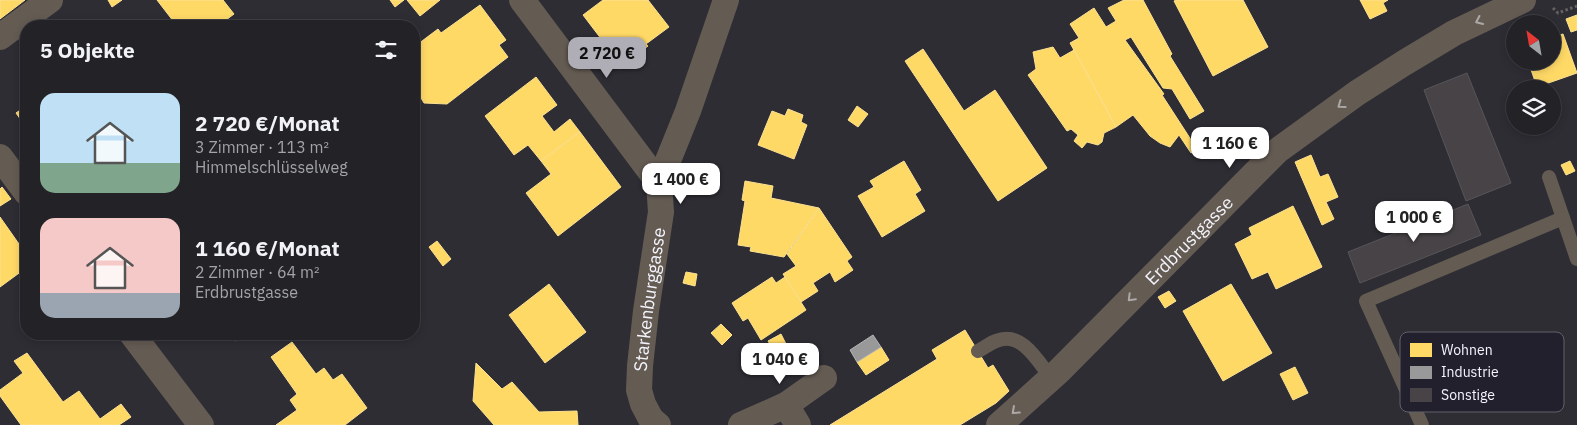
<!DOCTYPE html>
<html lang="de">
<meta charset="utf-8">
<style>
:root{--surface:#222227;--page:#2e2f33;--text:#f1f3f6;--muted:#a2a4a7;--line:#3f3f44;--accent:#afaeb7}
body{margin:0;font-family:"IBM Plex Sans",sans-serif;background:var(--page);color:var(--text);height:100vh;display:flex;flex-direction:column;font-size:19px;white-space:nowrap}
*{box-sizing:border-box;margin:0}
p{font-size:16px;color:var(--muted)}
.icon{flex:none;width:28px;height:28px;fill:none;stroke:currentColor;stroke-width:2;stroke-linecap:round;stroke-linejoin:round}
.map{position:relative;flex:1;overflow:hidden}
.details{position:absolute;left:20px;top:20px;width:400px;height:320px;display:flex;flex-direction:column;background:var(--surface);border-radius:20px;box-shadow:0 2px 8px #0003,0 0 0 1px var(--line)}
.details>*{flex:none}
.needle{width:32px;rotate:329deg}
.tools{position:absolute;left:1506px;top:15px;display:grid;gap:10px}
.tools a{display:grid;place-items:center;width:55px;height:55px;border-radius:50%;background:var(--surface);box-shadow:0 2px 8px #0003,0 0 0 1px var(--line);font-size:25px}
.price{position:absolute;translate:-50% -42px;padding:0 11px;border-radius:10px;background:#fff;color:#222;font-size:16px;line-height:32px;filter:drop-shadow(0 1px 2px #0008)}
.price::after{content:'';position:absolute;left:50%;top:30px;width:15px;height:11px;margin-left:-8px;background:inherit;clip-path:polygon(0 0,100% 0,50% 100%)}
.price.on{background:var(--accent);color:#111}
ul{padding:0;list-style:none}
li{display:flex;align-items:center;gap:15px;height:125px;padding:0 20px}
li span{display:grid;place-items:center;flex:none;width:140px;height:100px;border-radius:15px;color:#555}
li>.icon{margin-inline-start:auto}
span .icon{width:60px;height:60px;fill:#fffc;stroke-width:1}
li b{font-size:21px}
h2{display:flex;justify-content:space-between;align-items:center;height:60px;padding:0 20px;font-size:21px}
.map>svg:first-child{display:block}
.homes{fill:#ffd966;stroke:#fce193}
.industry{fill:#999;stroke:#b4b4b7}
.building{fill:#474346;stroke:#585558}
.lines{fill:none;stroke-linecap:round;stroke-linejoin:round}
.path{stroke:#676261;stroke-width:3;stroke-dasharray:2.5 2.5;stroke-linecap:butt}
.service{stroke:#645b53;stroke-width:14}
.minor{stroke:#645b53;stroke-width:26}
.oneway{stroke:#aca8a8}
.labels{text-anchor:middle;dominant-baseline:central;stroke-width:5;stroke-linejoin:round;paint-order:stroke}
.street-label{font-size:18px;fill:#f4f4fd;stroke:#22202d}
.key{fill:#22202d;stroke:#61606b;stroke-width:1}
.key-label{font-size:14px;fill:#f4f4fd}
</style>
<div class="map">
<svg width="1577" height="425" viewBox="0 0 1577 425">
<rect width="100%" height="100%" fill="#2e2d34"/>
<!-- homes -->
<g class="homes">
<polygon points="0,0 25,0 0,19"/>
<polygon points="108,0 122,0 112,7"/>
<polygon points="157,0 223,0 234,14 218,26 177,26"/>
<polygon points="390,0 404,0 395,7"/>
<polygon points="407,0 440,0 420,16"/>
<polygon points="603,0 648,0 669,27 646,44 648,46 619,69 598,43 602,40 583,15"/>
<polygon points="1124,0 1143,0 1172,54 1170,56 1204,111 1190,119 1172,89 1163,88 1131,37 1125,40 1164,94 1162,95 1197,149 1191,153 1179,135 1170,147 1160,143 1150,136 1133,115 1116,127 1070,43 1079,38 1070,24 1094,8 1106,27 1116,21 1108,8"/>
<polygon points="1176,0 1243,0 1268,47 1213,76 1174,1"/>
<polygon points="1360,0 1388,0 1383,3 1387,11 1370,19"/>
<polygon points="480,5 506,40 499,45 508,57 447,104 424,103 414,86 414,76 419,70 414,62 414,47 438,29 441,33"/>
<polygon points="1577,15 1577,30 1571,32 1566,19"/>
<polygon points="1563,34 1577,73 1537,87 1528,61 1552,61 1552,37"/>
<polygon points="1053,47 1060,58 1074,50 1116,127 1104,133 1102,142 1098,145 1087,142 1082,148 1074,141 1078,135 1071,129 1067,131 1028,75 1036,69 1033,52"/>
<polygon points="923,49 964,111 995,90 1047,168 998,201 905,61"/>
<polygon points="536,77 557,105 542,116 554,132 570,119 580,132 541,161 528,145 514,155 485,116"/>
<polygon points="26,106 26,127 16,113"/>
<polygon points="857,106 868,114 858,127 848,120"/>
<polygon points="788,109 803,115 801,122 807,125 794,159 758,145 772,111 785,116"/>
<polygon points="580,132 621,187 558,236 526,193 551,174 541,161"/>
<polygon points="1311,155 1320,177 1328,174 1338,197 1326,202 1334,219 1322,225 1295,162"/>
<polygon points="904,161 921,190 915,194 925,211 882,237 858,196 874,187 870,181"/>
<polygon points="1570,161 1575,171 1566,175 1561,165"/>
<polygon points="745,181 773,186 771,198 819,208 784,257 750,251 751,247 738,245 745,201 742,200"/>
<polygon points="2,187 11,199 0,206 0,189"/>
<polygon points="1293,206 1322,267 1276,289 1268,272 1252,279 1235,244 1252,235 1249,228"/>
<polygon points="819,208 852,257 847,261 853,270 835,282 830,272 813,283 818,291 801,302 783,274 796,266 787,254"/>
<polygon points="0,217 26,254 26,268 0,287"/>
<polygon points="437,241 451,259 443,266 429,247"/>
<polygon points="686,272 697,274 695,286 683,283"/>
<polygon points="772,277 776,283 785,277 806,310 761,340 748,318 743,321 732,303"/>
<polygon points="549,284 586,332 545,363 509,315"/>
<polygon points="1231,284 1272,353 1223,381 1183,311"/>
<polygon points="1169,291 1176,301 1165,308 1158,297"/>
<polygon points="721,324 732,335 722,345 711,333"/>
<polygon points="965,330 988,368 993,365 1009,391 996,403 960,425 830,425 937,359 932,350"/>
<polygon points="229,334 245,334 235,341"/>
<polygon points="781,334 786,344 774,351 768,341"/>
<polygon points="292,342 316,374 324,368 333,380 342,374 367,408 345,425 276,425 297,410 290,400 297,394 271,357"/>
<polygon points="881,347 889,360 866,375 857,362"/>
<polygon points="27,353 63,402 79,391 100,419 121,404 131,417 119,425 21,425 0,396 0,390 23,373 14,361"/>
<polygon points="476,363 502,389 512,382 539,412 577,411 578,425 494,425 473,401"/>
<polygon points="1295,367 1308,393 1293,400 1280,374"/>
</g>
<!-- industry -->
<polygon class="industry" points="873,335 881,347 857,362 850,350"/>
<!-- building -->
<g class="building">
<polygon points="1467,73 1511,183 1466,201 1424,90"/>
<polygon points="1468,204 1481,235 1360,283 1348,252"/>
</g>
<g class="lines">
<!-- path -->
<polyline class="path" points="1553,8 1558,13 1577,6"/>
<!-- service -->
<g class="service">
<polyline points="1549,177 1577,259"/>
<path d="M978,351C984,348 990,343 996,341C1021,330 1038,361 1051,378"/>
<polyline points="1422,425 1366,301 1563,218"/>
</g>
<!-- minor -->
<g class="minor">
<polyline points="522,0 659,183"/>
<polyline points="0,37 50,0"/>
<polyline points="0,157 26,192"/>
<polyline points="132,334 201,425"/>
<polyline points="786,405 824,378"/>
<path id="s1" d="M658,425L651,419L643,404L639,390L640,366L646,311L661,212L659,183L688,111L726,0"/>
<polyline points="741,425 786,405 798,425"/>
<path id="s2" d="M999,425L1059,371L1277,151L1357,93L1404,63L1454,33L1523,0"/>
</g>
</g>
<!-- one-way arrows -->
<defs><path id="oneway-chevron" d="M-2-3.5L2.5 0L-2 3.5" fill="none" stroke-width="1.6" stroke-linecap="round" stroke-linejoin="round" transform="scale(1.25)"/></defs>
<g class="oneway">
<use href="#oneway-chevron" transform="translate(1479 21) rotate(155)"/>
<use href="#oneway-chevron" transform="translate(1341 105) rotate(144)"/>
<use href="#oneway-chevron" transform="translate(1131 298) rotate(135)"/>
<use href="#oneway-chevron" transform="translate(1015 411) rotate(138)"/>
</g>
<g class="labels">
<!-- street labels -->
<g class="street-label">
<text stroke="none"><textPath href="#s2" startOffset="265">Erdbrustgasse</textPath></text>
<text stroke="none"><textPath href="#s1" startOffset="132">Starkenburggasse</textPath></text>
</g>
</g>
<!-- legend -->
<rect x="1400" y="332" width="164" height="80" rx="8" class="key"/>
<rect x="1410" y="343" width="22" height="14" fill="#ffd966"/>
<rect x="1410" y="366" width="22" height="13" fill="#999"/>
<rect x="1410" y="388" width="22" height="14" fill="#474346"/>
<g class="key-label">
<text x="1441" y="355">Wohnen</text>
<text x="1441" y="377">Industrie</text>
<text x="1441" y="400">Sonstige</text>
</g>
</svg>
<div class="tools">
<a><svg class="needle" viewBox="-14 -14 28 28"><path d="M0-13l5 13h-10z" fill="#e53935"/><path d="M0 13l5-13h-10z" fill="#a2a4a7"/></svg></a>
<a><svg class="icon" aria-label="layers" viewBox="0 0 24 24"><path d="M12 4l9 5-9 5-9-5zM3 14l9 5 9-5"/></svg></a>
</div>
<b class="price on" style="left:607px;top:79px">2 720 €</b>
<b class="price" style="left:1230px;top:169px">1 160 €</b>
<b class="price" style="left:681px;top:205px">1 400 €</b>
<b class="price" style="left:1414px;top:243px">1 000 €</b>
<b class="price" style="left:780px;top:385px">1 040 €</b>
<section class="details">
<h2>5 Objekte<svg class="icon" aria-label="filters" viewBox="0 0 24 24"><path d="M4 7h16M4 17h16"/><circle cx="9" cy="7" r="2"/><circle cx="15" cy="17" r="2"/></svg></h2>
<ul>
<li><span style="background:linear-gradient(#bfe0f5 70%,#7fa58c 0)"><svg class="icon" aria-label="home" viewBox="0 0 24 24"><path d="M3 11l9-7 9 7M6 9v11h12V9"/></svg></span><div><b>2 720 €/Monat</b><p>3 Zimmer · 113 m²</p><p>Himmelschlüsselweg</p></div></li>
<li><span style="background:linear-gradient(#f6c9c9 75%,#9aa5b1 0)"><svg class="icon" aria-label="home" viewBox="0 0 24 24"><path d="M3 11l9-7 9 7M6 9v11h12V9"/></svg></span><div><b>1 160 €/Monat</b><p>2 Zimmer · 64 m²</p><p>Erdbrustgasse</p></div></li>
</ul>
</section>
</div>
